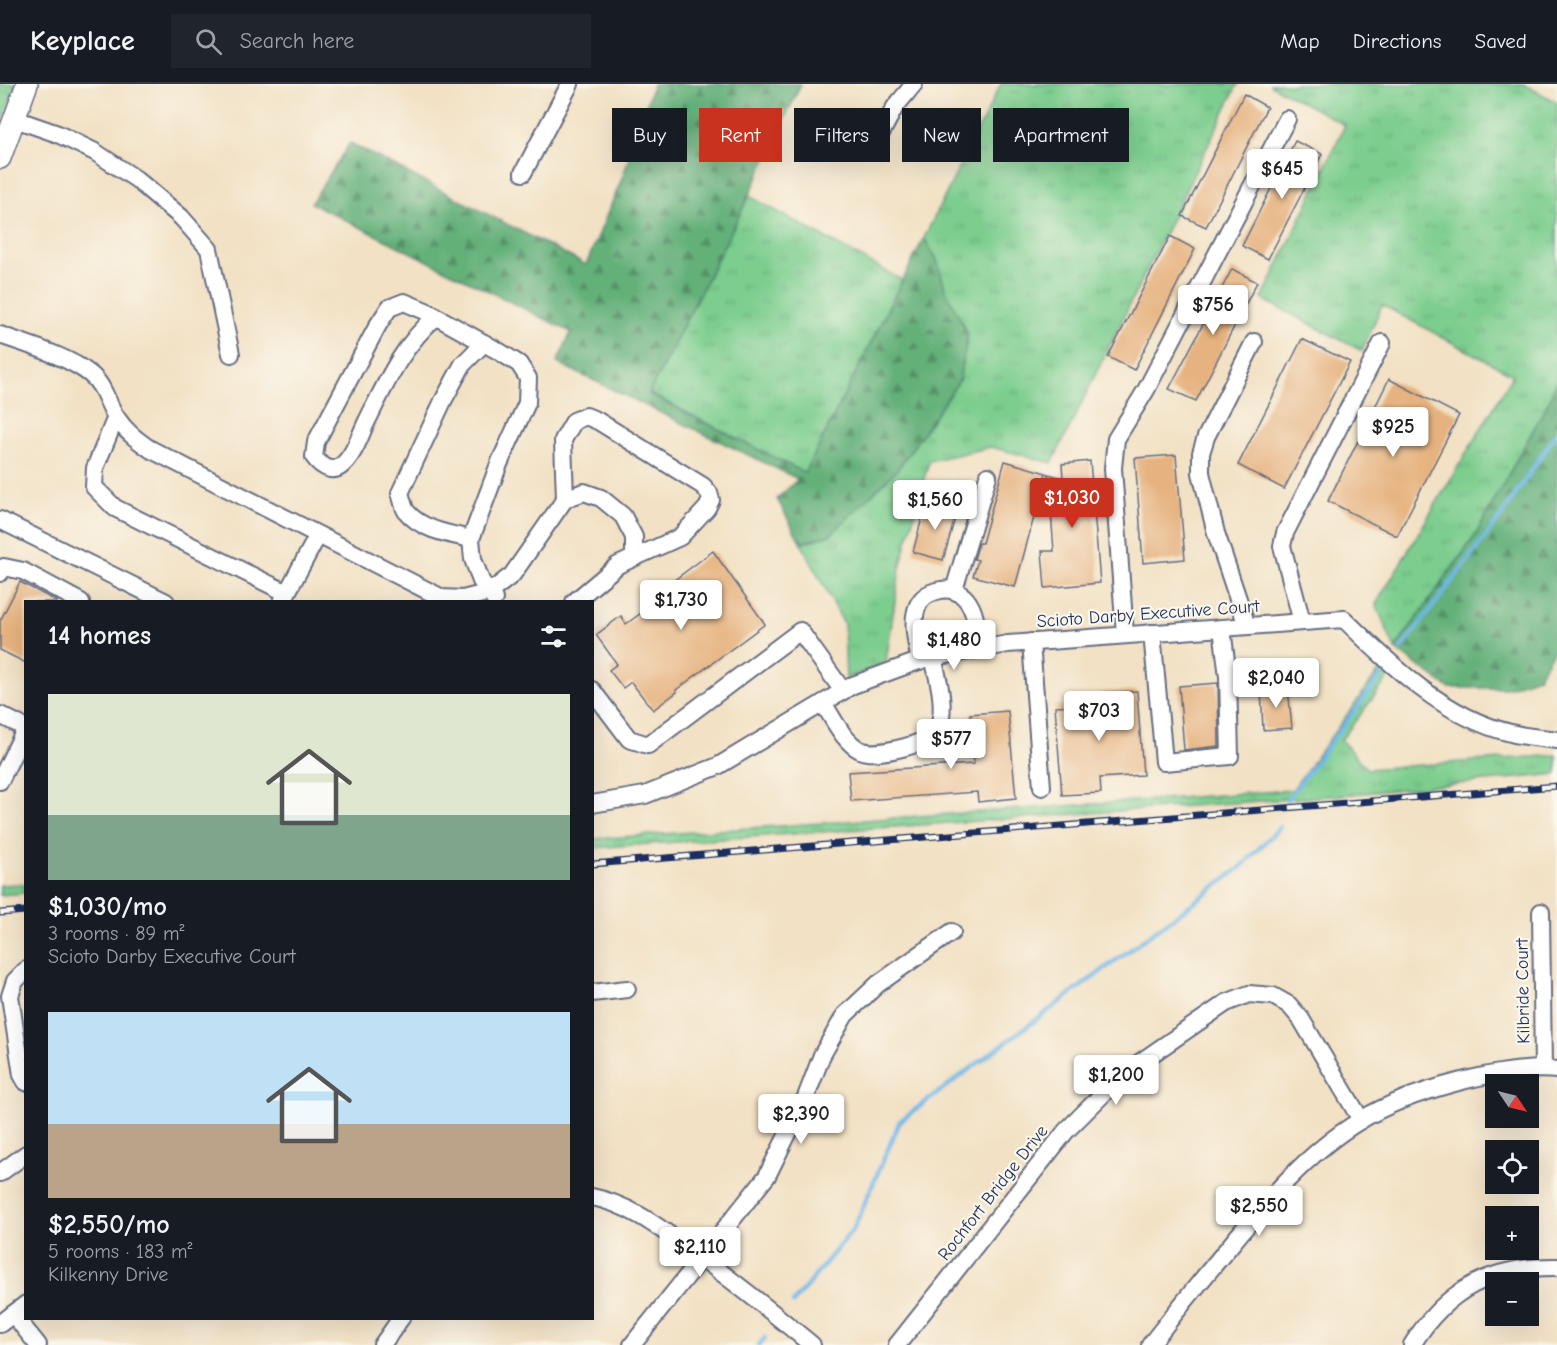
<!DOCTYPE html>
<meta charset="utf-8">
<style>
:root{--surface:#171b24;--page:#20242c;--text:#f1f3f6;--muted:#9ea1a6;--line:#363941;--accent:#c8321e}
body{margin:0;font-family:"Comic Neue",sans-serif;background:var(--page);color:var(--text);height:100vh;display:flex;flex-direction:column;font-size:22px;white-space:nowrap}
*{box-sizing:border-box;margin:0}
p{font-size:20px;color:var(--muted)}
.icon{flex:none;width:33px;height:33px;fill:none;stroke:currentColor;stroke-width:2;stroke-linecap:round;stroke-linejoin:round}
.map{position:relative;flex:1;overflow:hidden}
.side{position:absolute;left:24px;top:516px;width:570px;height:720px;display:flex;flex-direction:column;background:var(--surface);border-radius:0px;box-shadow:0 6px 24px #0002}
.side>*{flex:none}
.top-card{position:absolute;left:612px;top:24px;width:570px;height:54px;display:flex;gap:12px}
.needle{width:39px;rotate:125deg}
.fabs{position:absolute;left:1485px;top:990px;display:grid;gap:12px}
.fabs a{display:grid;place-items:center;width:54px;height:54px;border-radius:0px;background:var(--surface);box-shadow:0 6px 24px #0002;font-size:30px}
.price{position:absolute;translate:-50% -51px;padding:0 14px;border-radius:6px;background:#fff;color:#222;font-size:20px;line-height:39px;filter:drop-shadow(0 2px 3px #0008)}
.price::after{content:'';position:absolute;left:50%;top:36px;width:18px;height:14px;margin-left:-9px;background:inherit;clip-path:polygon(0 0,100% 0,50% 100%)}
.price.on{background:var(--accent);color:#fff}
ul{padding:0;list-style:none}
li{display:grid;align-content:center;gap:12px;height:318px;padding:0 24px}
li span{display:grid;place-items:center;height:186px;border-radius:0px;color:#555}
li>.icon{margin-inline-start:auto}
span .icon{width:108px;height:108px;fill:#fffc;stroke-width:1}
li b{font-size:26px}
h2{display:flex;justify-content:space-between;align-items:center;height:72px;padding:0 24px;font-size:26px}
.tag{padding:0 21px;border-radius:0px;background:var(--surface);box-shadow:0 6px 24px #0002;font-size:21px;line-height:54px}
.tag.on{background:var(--accent);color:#fff}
header{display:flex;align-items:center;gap:36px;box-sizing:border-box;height:84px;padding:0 30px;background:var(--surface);border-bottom:2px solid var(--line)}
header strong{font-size:28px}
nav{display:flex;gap:33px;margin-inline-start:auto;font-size:21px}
.search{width:420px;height:54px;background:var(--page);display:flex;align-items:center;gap:15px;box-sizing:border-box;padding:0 21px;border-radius:0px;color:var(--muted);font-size:22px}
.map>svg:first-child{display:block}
.grass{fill:url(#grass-tufts);stroke:#4b7e76;stroke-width:1.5}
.forest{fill:url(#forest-firs);stroke:#40706c;stroke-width:1.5}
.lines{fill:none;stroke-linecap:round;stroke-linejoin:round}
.stream{stroke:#70b7e7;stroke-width:4.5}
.building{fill:#e6b27f}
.minor-casing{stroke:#666d82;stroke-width:20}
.major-casing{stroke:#666d82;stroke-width:24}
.minor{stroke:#fff;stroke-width:16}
.major{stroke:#fff;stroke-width:21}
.rail-casing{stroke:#1b2f5e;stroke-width:7}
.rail{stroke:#fbf7ec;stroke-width:4.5;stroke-dasharray:14;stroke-linecap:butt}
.labels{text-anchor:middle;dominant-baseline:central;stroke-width:4.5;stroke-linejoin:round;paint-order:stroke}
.street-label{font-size:18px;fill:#1b2f5e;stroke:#fbf7ec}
</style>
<header>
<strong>Keyplace</strong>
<div class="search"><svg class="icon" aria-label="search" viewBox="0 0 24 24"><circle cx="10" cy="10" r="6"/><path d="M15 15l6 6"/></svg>Search here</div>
<nav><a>Map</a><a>Directions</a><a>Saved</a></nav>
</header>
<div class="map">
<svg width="1557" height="1261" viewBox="0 0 1557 1261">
<defs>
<pattern id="grass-tufts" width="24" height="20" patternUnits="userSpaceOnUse" patternTransform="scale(1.5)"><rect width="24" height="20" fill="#7bcd8e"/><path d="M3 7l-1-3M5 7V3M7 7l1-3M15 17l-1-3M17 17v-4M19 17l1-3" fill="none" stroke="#6ab07d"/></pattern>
<pattern id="forest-firs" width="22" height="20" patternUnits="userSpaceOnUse" patternTransform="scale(1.5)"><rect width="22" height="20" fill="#64b079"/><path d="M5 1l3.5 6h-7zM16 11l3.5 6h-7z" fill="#529066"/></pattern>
</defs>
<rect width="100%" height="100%" fill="#fbf7ec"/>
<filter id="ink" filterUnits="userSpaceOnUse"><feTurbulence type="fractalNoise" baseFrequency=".0167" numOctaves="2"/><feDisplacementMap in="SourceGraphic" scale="12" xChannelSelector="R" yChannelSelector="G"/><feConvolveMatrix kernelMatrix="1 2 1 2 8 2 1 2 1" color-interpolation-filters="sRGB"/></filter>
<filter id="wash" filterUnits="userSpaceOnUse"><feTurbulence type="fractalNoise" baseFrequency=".008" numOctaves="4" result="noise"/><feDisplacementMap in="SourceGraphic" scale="24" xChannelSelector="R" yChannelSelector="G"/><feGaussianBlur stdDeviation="1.35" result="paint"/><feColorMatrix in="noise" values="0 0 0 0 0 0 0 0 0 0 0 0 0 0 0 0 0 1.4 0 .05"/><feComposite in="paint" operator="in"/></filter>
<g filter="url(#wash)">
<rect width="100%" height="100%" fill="#f2e1c4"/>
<!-- grass -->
<g class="grass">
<polygon points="0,0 16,0 0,44"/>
<polygon points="1001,0 1238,0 1052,379 991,363 929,377 900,484 886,578 846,595 844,540 801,459 830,451 854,427 946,207 936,174 924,154"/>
<polygon points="1269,0 1523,0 1557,18 1557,296 1550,315 1475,452 1395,565 1376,520 1513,291 1382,221 1362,267 1262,215 1345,41"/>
<polygon points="749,112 902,196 805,390 649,309"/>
<polygon points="1383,582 1391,590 1341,656 1367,685 1557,671 1557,690 1333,712 593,764 593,755 1292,706"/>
<polygon points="21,800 25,801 25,809 0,811 0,801"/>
</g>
<!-- forest -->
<g class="forest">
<polygon points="653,0 801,0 749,112 649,310 805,389 924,154 936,174 946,207 968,250 959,297 898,385 830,451 801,459 777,415 798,395 557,279 571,248 311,119 350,59 586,181 623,92"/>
<polygon points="1557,296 1557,561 1538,593 1507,604 1449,604 1395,565 1475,452 1550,315"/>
</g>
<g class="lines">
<!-- stream -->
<g class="stream">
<polyline points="1401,565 1501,432 1557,348"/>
<polyline points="1287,716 1383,589"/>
<polyline points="793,1219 854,1144 900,1037 1240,784 1280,743"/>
<polyline points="759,1261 765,1254"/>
</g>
</g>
<g id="blocks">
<!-- building -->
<g class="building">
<polygon points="1244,10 1267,23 1206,143 1182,132"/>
<polygon points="1295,57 1322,70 1268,175 1242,162"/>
<polygon points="1170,152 1195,165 1134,286 1108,273"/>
<polygon points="1232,185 1257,198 1196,317 1169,305"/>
<polygon points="1302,255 1350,278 1284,405 1238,381"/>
<polygon points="1389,295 1459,331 1397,452 1328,417"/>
<polygon points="1176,371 1185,475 1143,479 1135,374"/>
<polygon points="1005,377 1046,389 1015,503 973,492 978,476 974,475 979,459 982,459"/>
<polygon points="1090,377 1100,499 1045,504 1042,467 1054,467 1048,390 1063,394 1062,380"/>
<polygon points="926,419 957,427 943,476 913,468"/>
<polygon points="713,467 765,540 676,606 677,608 653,626 631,598 623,604 609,586 617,580 596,551 621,532 626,540 648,524 644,519"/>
<polygon points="20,498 58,518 26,518 26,579 0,566 0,537"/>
<polygon points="1218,599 1219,662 1184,666 1179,602"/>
<polygon points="1288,604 1292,644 1263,646 1261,605"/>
<polygon points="1137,607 1143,691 1100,694 1101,709 1062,711 1055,622 1101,620 1100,609"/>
<polygon points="1008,627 1016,714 978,718 977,708 851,717 848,688 974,680 970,630"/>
</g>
</g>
</g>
<g filter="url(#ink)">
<use href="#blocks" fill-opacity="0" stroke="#666d82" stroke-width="1.5"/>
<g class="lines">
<!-- minor casing -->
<g class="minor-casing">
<g id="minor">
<polyline points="15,35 58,50 95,68 136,95 181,133 209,165 231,270"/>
<polyline points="872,66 895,23 914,0"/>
<polyline points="523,89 570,0"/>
<path d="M436,233C403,260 386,299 367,337C360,351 354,372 341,382C331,390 320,381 314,373L316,358L378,241L389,224L404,218L428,228L500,268L519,280L528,294L527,319L499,380L471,455L473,475L481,497L494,515"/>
<path d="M0,251C28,261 67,272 90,290C104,301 107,319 116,333C125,347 137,356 150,365L442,514L463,515L490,508L512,491L565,415L563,356L574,337L586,332L598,337L703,402L709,409L711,416L707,424L680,453L618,481L574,518"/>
<polyline points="116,333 95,384 94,403 115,424 287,509"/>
<polyline points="565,415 584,408 601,414 623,432 634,453 634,473"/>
<polyline points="0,436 166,518"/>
<path d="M471,455C449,450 421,446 406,427C403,422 402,414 400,409L443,317L463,280L484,259"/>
<polyline points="0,489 4,483 23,487 81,518"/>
<polyline points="954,506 988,392"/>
<polyline points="282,518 318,451"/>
<polyline points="1302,538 1282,462 1285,449 1382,259"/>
<polyline points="1247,542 1216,449 1201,389 1201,369 1206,353 1254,258"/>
<polyline points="1152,549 1164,678 1230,672 1228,593 1222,544"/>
<polyline points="1125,551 1113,384 1116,355 1146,306 1287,35"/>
<polyline points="1031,558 1042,703"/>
<path d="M920,577C915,551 904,512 941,506C950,504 960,508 966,515C977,528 977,549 979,565"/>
<polyline points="592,606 629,655 648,661 800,547 843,607"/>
<path d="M823,619C833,634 843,657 860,666C874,673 918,662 930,652C936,647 940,641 941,633C944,614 937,591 933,573"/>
<polyline points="0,631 26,644"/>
<polyline points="0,697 26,644"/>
<path d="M592,720L645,711L718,682L853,601L924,575L1008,560L1344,535C1391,581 1445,634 1511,649C1526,653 1542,654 1557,656"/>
<polyline points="1541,828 1543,985"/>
<polyline points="26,886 15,897 10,912 22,991 26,998"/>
<polyline points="592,909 627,905"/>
<polyline points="0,1089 26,1070"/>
<path d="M592,1113C628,1120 657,1142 685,1162C729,1193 771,1227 812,1261"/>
<polyline points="13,1230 38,1261"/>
<polyline points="0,1240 26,1220"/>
<polyline points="382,1261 401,1234"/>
<polyline points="632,1261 767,1092 806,1013 822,971 845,931 878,900 952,848"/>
<polyline points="897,1261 1066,1047 1123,990 1226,919 1249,910 1273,912 1289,921 1301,935 1361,1036"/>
<path d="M1150,1261C1174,1230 1199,1199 1224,1169C1264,1120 1306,1069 1361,1036C1390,1018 1424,1007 1458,998C1489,990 1525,983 1557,986"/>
<path d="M1412,1261C1446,1205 1492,1182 1557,1183"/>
</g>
</g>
<!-- major casing -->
<g class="major-casing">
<polyline id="major" points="0,74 27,0"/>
</g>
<!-- minor -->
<use href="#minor" class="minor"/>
<!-- major -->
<use href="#major" class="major"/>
<!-- rail casing -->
<g class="rail-casing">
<g id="rail">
<polyline points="592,780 1557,702"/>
<polyline points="0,829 26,827"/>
</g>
</g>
<!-- rail -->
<use href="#rail" class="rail"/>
</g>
</g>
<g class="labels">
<!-- street labels -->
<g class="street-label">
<text transform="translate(1148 530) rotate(-4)">Scioto Darby Executive Court</text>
<text transform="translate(1523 907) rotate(-91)">Kilbride Court</text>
<text transform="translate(993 1109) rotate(-52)">Rochfort Bridge Drive</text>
</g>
</g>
</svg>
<div class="fabs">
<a><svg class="needle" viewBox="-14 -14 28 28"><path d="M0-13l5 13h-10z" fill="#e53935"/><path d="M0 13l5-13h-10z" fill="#9ea1a6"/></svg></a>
<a><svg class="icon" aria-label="locate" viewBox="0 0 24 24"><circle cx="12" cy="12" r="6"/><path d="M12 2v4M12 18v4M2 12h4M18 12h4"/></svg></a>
<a>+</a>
<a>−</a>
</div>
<b class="price" style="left:1282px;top:116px">$645</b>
<b class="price" style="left:1213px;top:252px">$756</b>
<b class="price" style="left:1393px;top:374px">$925</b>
<b class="price on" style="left:1072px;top:445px">$1,030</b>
<b class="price" style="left:935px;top:447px">$1,560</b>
<b class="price" style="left:681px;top:547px">$1,730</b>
<b class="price" style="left:954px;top:587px">$1,480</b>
<b class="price" style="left:1276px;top:625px">$2,040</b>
<b class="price" style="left:1099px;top:658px">$703</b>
<b class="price" style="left:951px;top:686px">$577</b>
<b class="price" style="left:1116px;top:1022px">$1,200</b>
<b class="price" style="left:801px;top:1061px">$2,390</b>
<b class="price" style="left:1259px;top:1153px">$2,550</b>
<b class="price" style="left:700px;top:1194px">$2,110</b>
<div class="top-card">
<a class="tag">Buy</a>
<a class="tag on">Rent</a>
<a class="tag">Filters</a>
<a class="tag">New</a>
<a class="tag">Apartment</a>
</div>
<section class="side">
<h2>14 homes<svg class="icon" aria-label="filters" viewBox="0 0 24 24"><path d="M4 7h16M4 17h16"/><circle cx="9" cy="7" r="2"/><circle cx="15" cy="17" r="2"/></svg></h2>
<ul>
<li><span style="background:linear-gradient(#dfe7d0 65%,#7fa58c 0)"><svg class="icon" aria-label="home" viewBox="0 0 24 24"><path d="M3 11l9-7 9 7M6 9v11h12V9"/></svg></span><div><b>$1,030/mo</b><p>3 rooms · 89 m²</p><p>Scioto Darby Executive Court</p></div></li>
<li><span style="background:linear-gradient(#bfe0f5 60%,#b9a48a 0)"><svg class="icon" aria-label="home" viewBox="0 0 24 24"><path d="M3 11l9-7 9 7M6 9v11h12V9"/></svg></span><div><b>$2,550/mo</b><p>5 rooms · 183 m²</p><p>Kilkenny Drive</p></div></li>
</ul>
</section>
</div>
